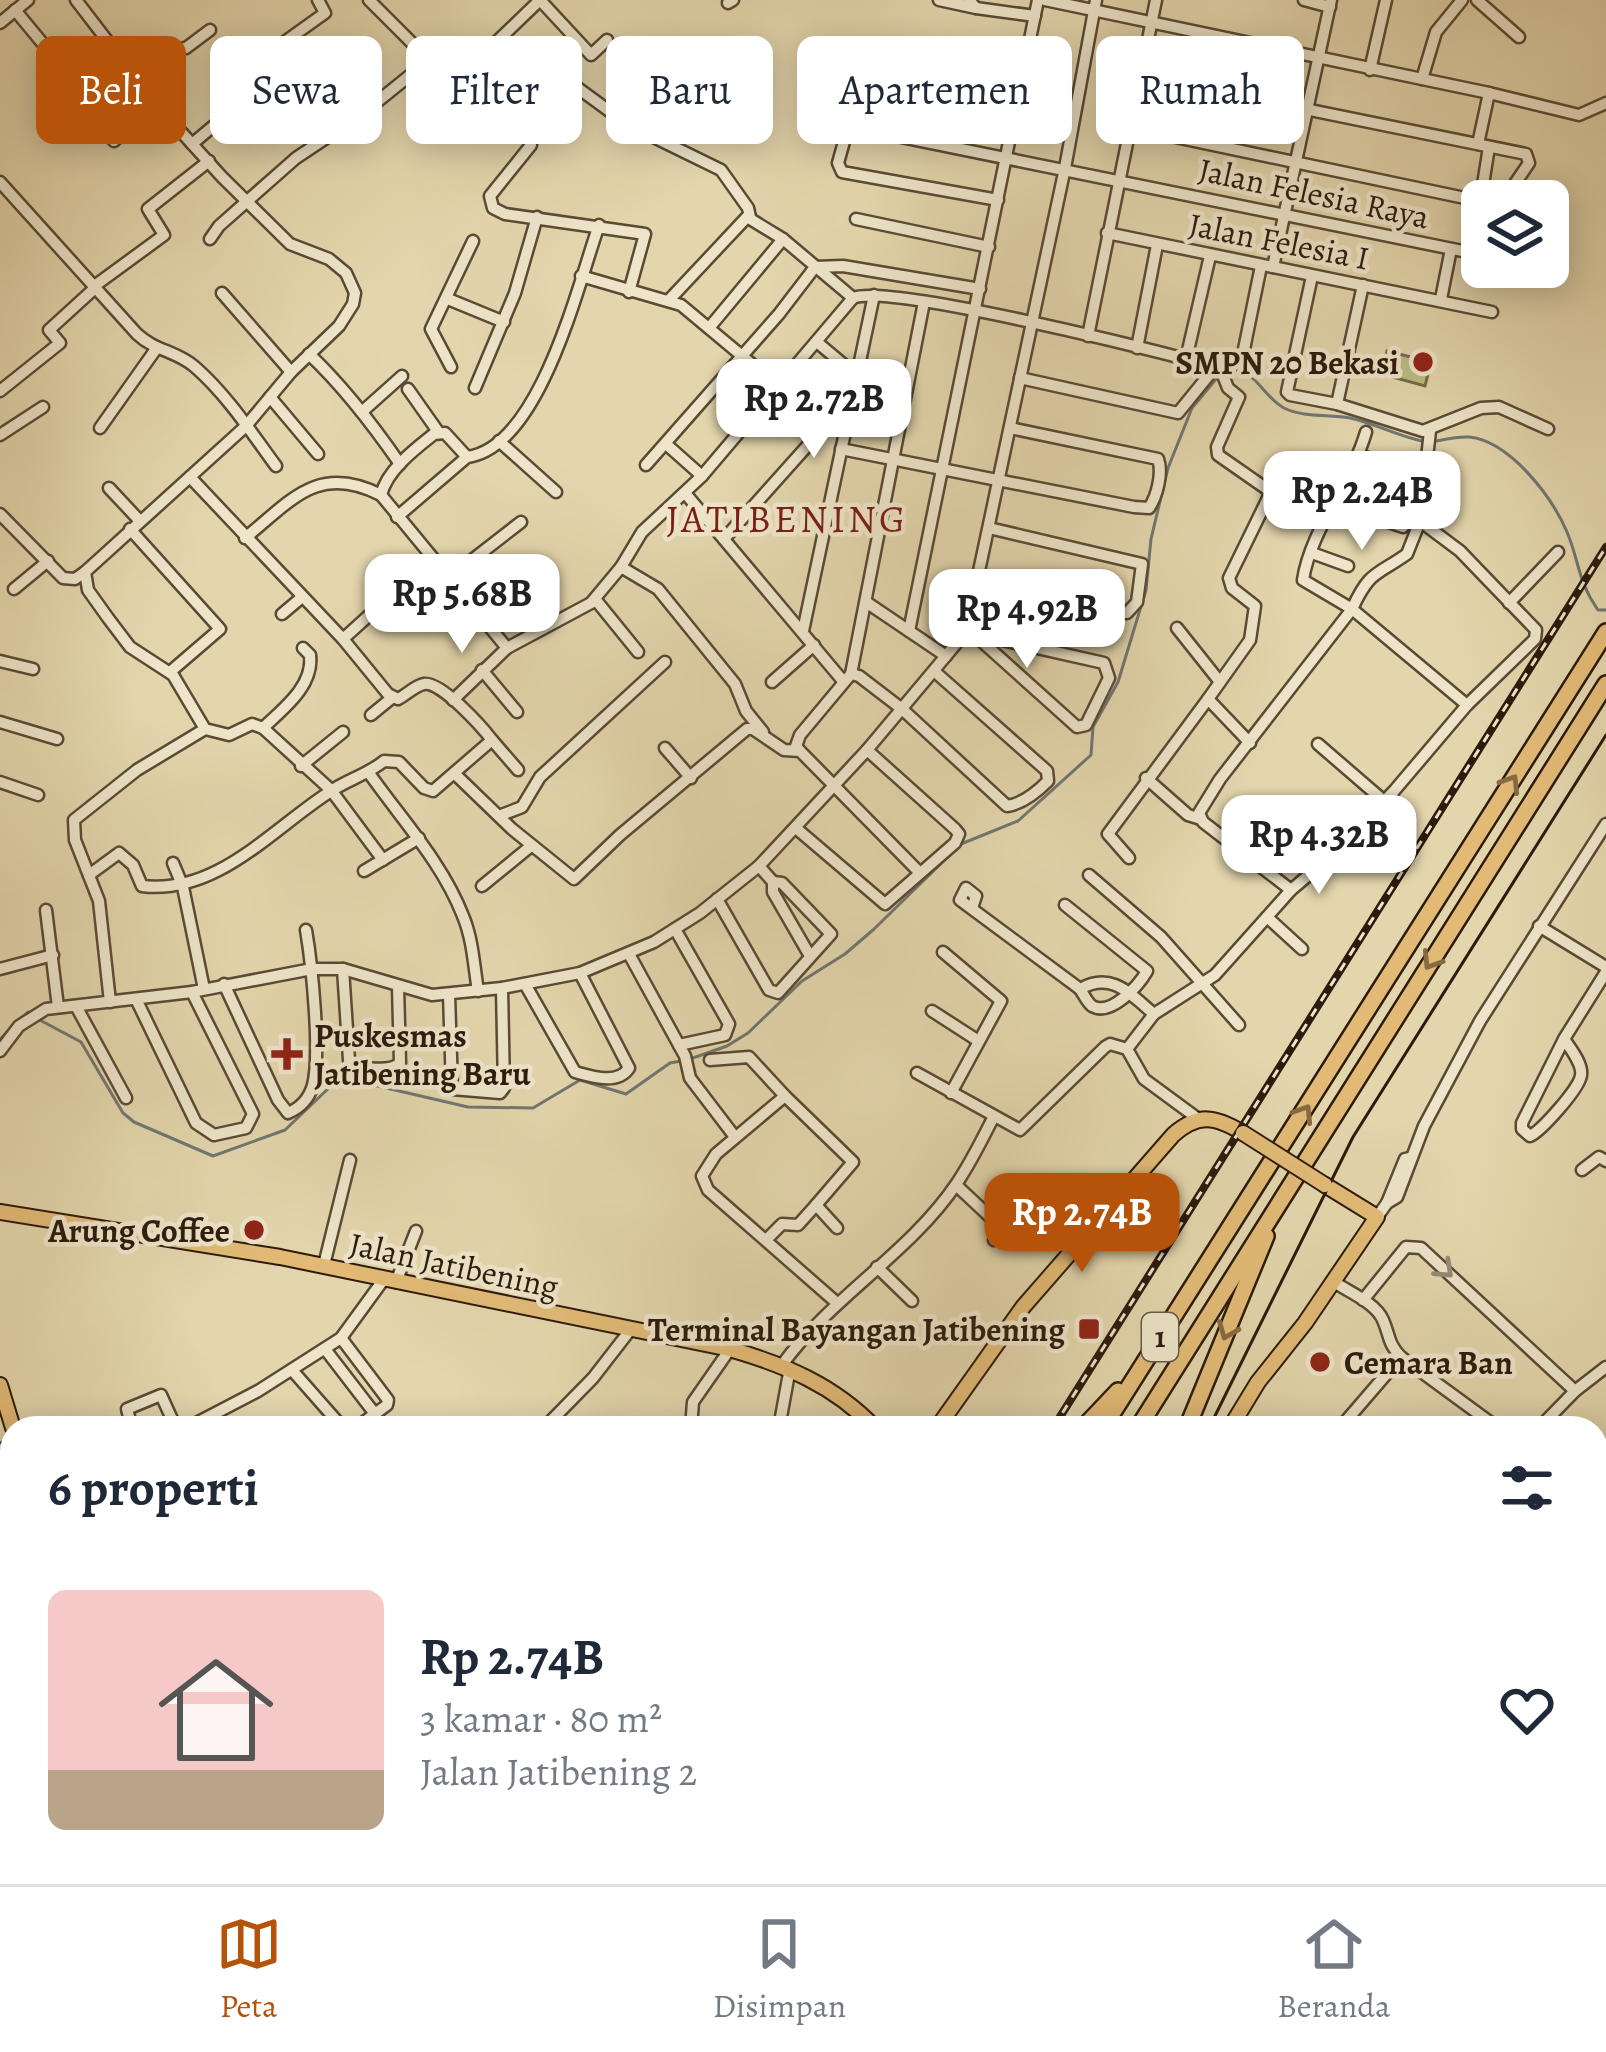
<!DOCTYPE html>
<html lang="id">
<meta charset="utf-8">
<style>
:root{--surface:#fff;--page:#f6f6f7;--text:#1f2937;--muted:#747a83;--line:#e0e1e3;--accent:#b45309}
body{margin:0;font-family:Alegreya,serif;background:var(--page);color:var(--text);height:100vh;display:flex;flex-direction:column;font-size:45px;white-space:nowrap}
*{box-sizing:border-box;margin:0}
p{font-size:39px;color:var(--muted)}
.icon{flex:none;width:66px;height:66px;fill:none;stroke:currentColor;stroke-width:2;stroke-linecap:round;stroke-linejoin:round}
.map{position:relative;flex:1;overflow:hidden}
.drawer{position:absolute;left:0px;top:1416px;width:1608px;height:468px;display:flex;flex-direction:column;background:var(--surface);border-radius:36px 36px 0 0;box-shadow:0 6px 30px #0003}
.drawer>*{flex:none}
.hud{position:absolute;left:36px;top:36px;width:1536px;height:108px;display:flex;gap:24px}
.fabs{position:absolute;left:1461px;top:180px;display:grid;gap:24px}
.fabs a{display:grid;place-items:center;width:108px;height:108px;border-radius:18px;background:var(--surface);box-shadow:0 6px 30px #0003;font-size:60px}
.price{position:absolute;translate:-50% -102px;padding:0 27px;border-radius:24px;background:#fff;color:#222;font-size:39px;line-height:78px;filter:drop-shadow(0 3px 6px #0008)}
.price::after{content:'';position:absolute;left:50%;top:72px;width:36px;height:27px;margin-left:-18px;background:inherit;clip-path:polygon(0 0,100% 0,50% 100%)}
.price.on{background:var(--accent);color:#fff}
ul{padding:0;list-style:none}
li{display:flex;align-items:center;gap:36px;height:300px;padding:0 48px}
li+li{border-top:3px solid var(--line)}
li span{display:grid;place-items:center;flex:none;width:336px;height:240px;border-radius:18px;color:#555}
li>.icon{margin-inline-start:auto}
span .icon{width:144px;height:144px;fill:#fffc;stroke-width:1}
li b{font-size:51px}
h2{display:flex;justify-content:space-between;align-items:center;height:144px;padding:0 48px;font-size:51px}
.tag{padding:0 42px;border-radius:18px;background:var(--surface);box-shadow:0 6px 30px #0003;font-size:42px;line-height:108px}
.tag.on{background:var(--accent);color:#fff}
.menu{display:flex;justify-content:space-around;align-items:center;height:168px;border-top:3px solid var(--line);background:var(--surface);font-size:33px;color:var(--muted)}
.menu a{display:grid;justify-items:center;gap:6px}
.menu .on{color:var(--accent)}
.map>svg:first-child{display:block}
.green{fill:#bbbb84;stroke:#746b48;stroke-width:3}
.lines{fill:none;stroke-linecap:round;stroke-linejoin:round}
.stream{stroke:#6f7772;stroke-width:3}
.minor-casing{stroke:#5a4a34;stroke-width:15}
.major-casing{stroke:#2c1b0c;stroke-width:18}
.highway-casing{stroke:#2c1b0c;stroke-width:20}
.minor{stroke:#ede4c9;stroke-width:10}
.major{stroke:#e2ba76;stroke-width:14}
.highway{stroke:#e2ba76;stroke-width:15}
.tram{stroke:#2c1b0c;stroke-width:3}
.rail-casing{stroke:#2c1b0c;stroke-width:8}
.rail{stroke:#ede4c9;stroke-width:3;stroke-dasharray:9;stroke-linecap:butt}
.major-bridge-casing{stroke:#2c1b0c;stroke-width:18;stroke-linecap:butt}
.major-bridge{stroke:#e2ba76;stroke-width:14}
.oneway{stroke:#876a41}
.oneway2{stroke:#968a74}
.poi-dot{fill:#8f2418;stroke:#ede4c9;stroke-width:4.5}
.labels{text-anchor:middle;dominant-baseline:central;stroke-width:9;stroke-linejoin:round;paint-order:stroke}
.shield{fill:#ede4c9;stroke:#665745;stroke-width:3}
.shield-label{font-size:30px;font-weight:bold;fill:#2c1b0c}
.street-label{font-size:33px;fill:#2c1b0c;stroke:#ede4c9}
.poi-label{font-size:33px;font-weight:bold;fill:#2c1b0c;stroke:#ede4c9;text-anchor:end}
.quarter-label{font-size:39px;letter-spacing:3px;fill:#7a1f14;stroke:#ede4c9}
</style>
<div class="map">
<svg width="1606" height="1884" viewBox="0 0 1606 1884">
<rect width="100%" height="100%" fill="#e3d5ac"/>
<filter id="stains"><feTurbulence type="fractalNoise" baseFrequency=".00167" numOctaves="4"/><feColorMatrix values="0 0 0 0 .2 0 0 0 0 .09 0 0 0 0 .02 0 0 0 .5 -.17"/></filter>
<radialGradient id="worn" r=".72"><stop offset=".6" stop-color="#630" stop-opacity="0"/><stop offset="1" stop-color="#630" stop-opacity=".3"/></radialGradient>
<!-- green -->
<polygon class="green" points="1387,351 1431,362 1425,386 1381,374"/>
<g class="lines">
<!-- stream -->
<g class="stream">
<path d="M1225,371C1254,363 1261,396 1284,408C1304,418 1329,414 1350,418C1374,423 1397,436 1422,441"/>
<path d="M1431,442C1443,440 1457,436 1469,437C1510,441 1552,497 1567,532C1580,563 1577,580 1598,610H1606"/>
<polyline points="36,1018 81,1042 123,1113 134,1122 213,1156 285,1130 332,1085 356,1081 468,1107 533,1108 580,1080 626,1094 670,1063 681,1061"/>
<polyline points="0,1039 28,1012"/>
<polyline points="690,1059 727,1046 748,1033 802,981 845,954 873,930 961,844 1018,821 1091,755 1093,727 1118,682 1146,590 1151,539 1168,468 1192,408 1217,378"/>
</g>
<!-- minor casing -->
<g class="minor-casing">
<g id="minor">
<polyline points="76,0 155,103 222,177 290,244 329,259 346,273 355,293 353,304 339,326 291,372 246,426 85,572 88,590 108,618 130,647 173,675 205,729 229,735 252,724 263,728 331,790 383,860"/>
<polyline points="369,0 429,60"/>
<polyline points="939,0 976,8"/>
<polyline points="969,0 976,8 1035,16"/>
<polyline points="1045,0 1489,93 1579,115 1606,103"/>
<polyline points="1304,0 1330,7"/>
<polyline points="1477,0 1519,37"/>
<polyline points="728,3 733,0"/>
<polyline points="15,10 82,91"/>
<polyline points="0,23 28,0"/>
<polyline points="926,47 1026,65"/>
<polyline points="490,51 531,88 543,88 557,102 571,83 627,124 721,170 748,208 750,217"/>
<polyline points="1370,70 1386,0"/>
<polyline points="1138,75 1526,154 1529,163 1503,201"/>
<polyline points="1422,79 1436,32 1462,0"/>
<polyline points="135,80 171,50 186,48 210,30"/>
<polyline points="917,89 1017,109"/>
<polyline points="1128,127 1479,201"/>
<polyline points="114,141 155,103"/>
<polyline points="192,144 248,97 269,53 325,13 318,0"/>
<polyline points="1478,144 1489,93"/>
<polyline points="531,145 490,196 493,208 505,214 645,234 629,292"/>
<path d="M0,182L137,334C155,351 177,351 195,367C227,395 251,432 276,466"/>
<polyline points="998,200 842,172 838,163 847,131 852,127 1482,255"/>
<polyline points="856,219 989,247"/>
<polyline points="1107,233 1492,312"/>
<polyline points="210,239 219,226 296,158 362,114 429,60 450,80 458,79 540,0 591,55 607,40"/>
<polyline points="1472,253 1489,147"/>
<polyline points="1273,267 1331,0"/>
<polyline points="581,276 681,305 778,386"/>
<polyline points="1312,276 1287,392 1290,395 1337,404 1423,431 1481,408 1499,407 1548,429"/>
<polyline points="93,287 164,235 148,209 209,161"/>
<polyline points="222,293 291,372"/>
<polyline points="448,299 504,322"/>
<polyline points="670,299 747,217 783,239 853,298"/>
<polyline points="1441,299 1451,249"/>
<polyline points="709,328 783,239"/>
<polyline points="1088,336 1156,0"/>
<polyline points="818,343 856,375"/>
<polyline points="1137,348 1157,245"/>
<path d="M309,354C344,387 373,425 400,464"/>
<polyline points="1186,359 1210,256"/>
<polyline points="1219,365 1228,388 1239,397 1217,447 1218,455 1271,492 1229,578 1232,588 1255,606 1250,640 1208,699 1250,743"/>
<polyline points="451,367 431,329 473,241"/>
<polyline points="1020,378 1178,413 1217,365"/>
<polyline points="475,388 515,293 537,217"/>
<polyline points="408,389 439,433"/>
<polyline points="0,391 60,343 49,330 95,288"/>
<polyline points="270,397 318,454"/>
<polyline points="1337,404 1363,285"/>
<polyline points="364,410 402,376"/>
<polyline points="100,428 156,349"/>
<path d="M1366,432C1352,481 1310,531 1303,580L1352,609L1467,705"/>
<polyline points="0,435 43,407"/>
<polyline points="499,441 556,492"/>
<polyline points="666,444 702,476"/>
<path d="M841,449L1134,507L1149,508C1157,496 1163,473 1158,459L1010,428"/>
<polyline points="1360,455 1414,475"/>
<path d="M467,457L445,433L434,434C415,449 387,470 381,495L507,648"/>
<polyline points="646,465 779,314 815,267 843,266 980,289"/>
<polyline points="109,488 139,520"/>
<polyline points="685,493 843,681"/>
<polyline points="1336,504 1403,527"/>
<polyline points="0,514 63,578 75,579 85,572"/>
<path d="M397,517L467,457C540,448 578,284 599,225"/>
<polyline points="130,529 220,629 170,672"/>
<path d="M245,538C292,500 318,463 381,495"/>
<polyline points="724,539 851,397"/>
<polyline points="1312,553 1348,566"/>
<polyline points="621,567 658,589 735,684 746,711 763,732"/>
<polyline points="449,578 521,522"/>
<polyline points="977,582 1127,613 1137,602 1142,564 989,528"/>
<polyline points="14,589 48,561"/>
<polyline points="595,599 638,652"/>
<polyline points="866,602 946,656"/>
<polyline points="1509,603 1558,552"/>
<polyline points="282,614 301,598"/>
<polyline points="1177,628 1220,682"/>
<polyline points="803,631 874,295"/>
<polyline points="909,631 1038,0"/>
<polyline points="966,632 1104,663 1109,678 1086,725 1077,727 978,638"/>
<polyline points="343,639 386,600"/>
<polyline points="0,661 33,669"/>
<polyline points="482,670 517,712"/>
<path d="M851,674L859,676L902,709L1007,806C1022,804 1038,791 1048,781L1047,771L934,671"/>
<polyline points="772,682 814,645"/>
<path d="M453,700L507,648L591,603L621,567L642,532L702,476L853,298C888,283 1152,350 1205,364H1237L1242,359L1261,266"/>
<polyline points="371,715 393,697"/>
<polyline points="0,722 57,739"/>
<path d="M263,728C283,709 314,686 310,655L303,648"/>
<polyline points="492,740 518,770"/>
<polyline points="1318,744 1384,801"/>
<polyline points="665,748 691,778"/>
<polyline points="800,751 796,746 800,735 851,674 924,302"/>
<polyline points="301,766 343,732"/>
<path d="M369,773C402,820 442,862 463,916C473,940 474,967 478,991"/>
<polyline points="456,775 512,829 574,879 620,835 747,729 753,729 784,750 800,751 919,872"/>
<polyline points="1146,778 1188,815 1201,819"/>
<polyline points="0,782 38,795"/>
<polyline points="499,816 522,807 540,777 665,662"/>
<polyline points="797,829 885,904 955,843 959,834 955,829 867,750"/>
<polyline points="1129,858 1108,834 1208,699"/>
<polyline points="173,863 183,887 204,989"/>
<polyline points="759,866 773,882 773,892 810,956"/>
<polyline points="364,871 419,838"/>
<path d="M89,875L119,853L133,865L142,886C216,895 270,831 328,793C346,780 367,775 384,761L399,762L424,788L433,791L492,740C482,727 441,681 424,684C416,685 406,695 398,699L388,694L343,639L190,477"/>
<polyline points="1089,875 1161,937 1239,1025"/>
<polyline points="482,886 531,846"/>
<path d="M1291,890L1203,822L1199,813L1220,779L1352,609C1370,570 1376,576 1407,554L1420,521"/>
<polyline points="717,899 769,990 778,993 831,934 782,883 773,882"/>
<path d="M1065,905L1147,971C1139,985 1111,1017 1092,1006C1087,1002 1084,995 1080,989"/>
<path d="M972,908L976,896L966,888L960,900L1080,989C1112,971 1130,994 1154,1014"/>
<polyline points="46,910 58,1007"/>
<polyline points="1267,917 1302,949"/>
<polyline points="1539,926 1606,967"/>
<polyline points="675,929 729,1024 725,1035 679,1045"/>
<polyline points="943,952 1001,1001 951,1093"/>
<polyline points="629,954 685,1056 690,1078 735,1137"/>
<polyline points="0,969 53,955"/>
<path d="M343,969L349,1060C359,1070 390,1072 400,1063L398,986"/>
<path d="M224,984L278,1100L288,1113C300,1108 309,1099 313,1085C321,1054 312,965 306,930"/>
<path d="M525,984L575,1072C593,1077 618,1085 629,1068L580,973"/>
<polyline points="449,994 452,1089 500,1093 504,1088 502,988"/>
<polyline points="136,999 196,1123 214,1135 246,1128 253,1114 192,992"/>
<polyline points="110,1002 99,901 75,840 74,820 137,770 205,729"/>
<polyline points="76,1006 126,1098"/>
<polyline points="932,1011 977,1040"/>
<path d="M1564,1039C1570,1048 1583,1064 1581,1075C1580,1088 1541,1131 1530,1136L1522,1129V1123L1564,1039L1606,972"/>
<polyline points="1127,1049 1154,1014 1215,975 1291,890 1330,857 1394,791 1467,705 1535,639 1536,630 1460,551 1420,521 1430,431"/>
<polyline points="1127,1049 1144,1079 1197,1118"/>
<polyline points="0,1051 19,1026 46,1009 192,992 312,969 343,969 432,995 502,988 580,973 654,942 700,913 759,866 867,750 966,632 1065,168 1096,0"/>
<polyline points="710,1060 749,1057 785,1096"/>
<polyline points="917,1073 1020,1130 1105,1047 1110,1044 1127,1049"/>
<polyline points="1582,1170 1599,1157 1606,1161"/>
<polyline points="956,1185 1002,1228 994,1240"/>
<polyline points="1044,1199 1085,1236"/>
<polyline points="1387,1203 1405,1159 1410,1158"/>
<polyline points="816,1205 853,1162 785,1096 716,1154 702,1176 708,1190 837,1303"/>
<polyline points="1377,1217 1387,1203 1397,1197 1424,1126 1480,1021 1606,824"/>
<polyline points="766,1240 782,1224 798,1225 816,1205 837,1228"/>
<polyline points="324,1265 350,1160"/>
<polyline points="877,1267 912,1301"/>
<polyline points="396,1282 416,1231"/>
<path d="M1334,1282C1349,1292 1376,1303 1383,1320C1390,1336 1388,1344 1401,1357L1498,1428"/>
<polyline points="1363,1300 1406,1247 1421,1248 1575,1391"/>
<polyline points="341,1338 388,1400 387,1405 356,1428"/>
<polyline points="325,1349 375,1414"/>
<path d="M782,1365C831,1297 910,1253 957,1183C971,1162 982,1140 993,1118"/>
<polyline points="292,1370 343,1428"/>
<polyline points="132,1428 127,1409 161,1395 176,1428"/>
<polyline points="187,1428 258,1391 341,1338 384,1279"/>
<polyline points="544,1428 593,1378 631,1329"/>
<polyline points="691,1428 693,1402 730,1349"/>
<polyline points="779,1428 790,1368"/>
<polyline points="1340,1428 1401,1357"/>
<polyline points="1539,1428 1575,1391 1606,1367"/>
<polyline points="0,1450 12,1444"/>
<polyline points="1596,1522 1606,1511"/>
<polyline points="0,1562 12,1556"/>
<polyline points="0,1612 12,1606"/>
<polyline points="1596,1644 1606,1633"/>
<polyline points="0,1715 12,1709"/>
<polyline points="0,1833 12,1849"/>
<polyline points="1596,1842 1606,1854"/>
<polyline points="554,1872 564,1884"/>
<polyline points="641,1872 649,1884"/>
<polyline points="1108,1872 1118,1884"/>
<polyline points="1420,1872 1427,1884"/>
<polyline points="1523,1872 1531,1881 1529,1884"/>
<polyline points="1172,1878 1177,1884"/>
<polyline points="3,1884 20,1872"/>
<polyline points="323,1884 342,1872"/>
<polyline points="670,1884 681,1872"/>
<polyline points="1078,1884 1094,1872"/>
<polyline points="1265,1884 1280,1872"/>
</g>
</g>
<!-- major casing -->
<g class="major-casing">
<g id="major">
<path d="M0,1212L280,1257L730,1349C785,1365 834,1385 875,1428"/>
<polyline points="0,1385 13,1428"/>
<path d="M937,1428L1023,1307L1173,1135C1198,1113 1215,1116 1243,1133"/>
<polyline points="1230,1428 1258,1382 1305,1323 1377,1217 1325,1185"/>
<polyline points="134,1872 138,1884"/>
<polyline points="1318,1872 1332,1884"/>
</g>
</g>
<!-- highway casing -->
<g class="highway-casing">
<g id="highway">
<polyline points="1083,1428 1118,1391"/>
<polyline points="1103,1428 1606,632"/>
<polyline points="1138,1428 1606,684"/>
<polyline points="1187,1428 1266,1236"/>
<polyline points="761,1884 767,1872"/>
<polyline points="799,1884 804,1872"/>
<polyline points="816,1884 824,1872"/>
<polyline points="853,1884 861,1872"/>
<polyline points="874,1884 882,1872"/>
<polyline points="897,1884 906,1872"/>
</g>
</g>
<!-- minor -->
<use href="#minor" class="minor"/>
<!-- major -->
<use href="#major" class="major"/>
<!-- highway -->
<use href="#highway" class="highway"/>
<!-- tram -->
<g class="tram">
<polyline points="1209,1428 1353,1137 1606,735"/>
<polyline points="900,1884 910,1872"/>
</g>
<!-- rail casing -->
<g class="rail-casing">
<g id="rail">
<polyline points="1053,1428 1606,547"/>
<polyline points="765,1884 772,1872"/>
</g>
</g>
<!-- rail -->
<use href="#rail" class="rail"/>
<!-- major-bridge casing -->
<g class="major-bridge-casing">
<polyline id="major-bridge" points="1243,1133 1325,1185"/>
</g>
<!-- major-bridge -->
<use href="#major-bridge" class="major-bridge"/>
</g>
<!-- one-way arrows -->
<defs><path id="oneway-chevron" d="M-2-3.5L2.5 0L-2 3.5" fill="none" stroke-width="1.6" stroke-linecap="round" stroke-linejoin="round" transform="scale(3)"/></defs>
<g class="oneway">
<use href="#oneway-chevron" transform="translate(1511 783) rotate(-58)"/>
<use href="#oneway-chevron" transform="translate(1431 961) rotate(122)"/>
<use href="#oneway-chevron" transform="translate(1304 1113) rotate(-58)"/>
<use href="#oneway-chevron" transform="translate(1227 1331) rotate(112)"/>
</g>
<use class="oneway2" href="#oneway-chevron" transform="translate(1445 1270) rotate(43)"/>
<!-- markers -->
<g class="poi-dot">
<circle cx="1423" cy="362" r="12"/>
<path d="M281 1036h12v12h12v12h-12v12h-12v-12h-12v-12h12z"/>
<circle cx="254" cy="1230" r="12"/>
<rect x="1077" y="1317" width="24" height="24" rx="6"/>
<circle cx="1320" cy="1362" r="12"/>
</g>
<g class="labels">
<!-- shield labels -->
<rect class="shield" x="1142" y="1313" width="36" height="48" rx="9"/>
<g class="shield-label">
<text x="1160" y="1337">1</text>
</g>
<!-- street labels -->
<g class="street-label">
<text transform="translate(1314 193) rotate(12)">Jalan Felesia Raya</text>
<text transform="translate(1279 241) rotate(11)">Jalan Felesia I</text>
<text transform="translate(454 1265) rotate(12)">Jalan Jatibening</text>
</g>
<!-- poi labels -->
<g class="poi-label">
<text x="1399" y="362">SMPN 20 Bekasi</text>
<text x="314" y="1035" text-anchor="start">Puskesmas<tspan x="314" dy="38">Jatibening Baru</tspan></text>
<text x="230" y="1230">Arung Coffee</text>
<text x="1065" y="1329">Terminal Bayangan Jatibening</text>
<text x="1344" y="1362" text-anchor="start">Cemara Ban</text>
</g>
<!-- quarter labels -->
<g class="quarter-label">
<text x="787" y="518">JATIBENING</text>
</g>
</g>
<rect width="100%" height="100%" filter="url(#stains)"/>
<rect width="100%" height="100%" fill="url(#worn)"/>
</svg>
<div class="fabs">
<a><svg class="icon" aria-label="layers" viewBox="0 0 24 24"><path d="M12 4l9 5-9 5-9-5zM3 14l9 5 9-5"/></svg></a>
</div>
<b class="price" style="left:814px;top:461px">Rp 2.72B</b>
<b class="price" style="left:1362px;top:553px">Rp 2.24B</b>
<b class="price" style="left:462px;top:656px">Rp 5.68B</b>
<b class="price" style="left:1027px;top:671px">Rp 4.92B</b>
<b class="price" style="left:1319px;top:897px">Rp 4.32B</b>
<b class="price on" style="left:1082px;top:1275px">Rp 2.74B</b>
<div class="hud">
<a class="tag on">Beli</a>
<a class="tag">Sewa</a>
<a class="tag">Filter</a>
<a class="tag">Baru</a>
<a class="tag">Apartemen</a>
<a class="tag">Rumah</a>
</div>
<section class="drawer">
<h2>6 properti<svg class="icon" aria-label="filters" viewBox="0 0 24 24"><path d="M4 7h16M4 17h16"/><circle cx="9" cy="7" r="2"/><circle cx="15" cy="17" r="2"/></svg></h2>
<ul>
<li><span style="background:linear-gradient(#f6c9c9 75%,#b9a48a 0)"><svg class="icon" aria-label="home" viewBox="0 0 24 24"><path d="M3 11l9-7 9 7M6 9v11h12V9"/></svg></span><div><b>Rp 2.74B</b><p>3 kamar · 80 m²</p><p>Jalan Jatibening 2</p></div><svg class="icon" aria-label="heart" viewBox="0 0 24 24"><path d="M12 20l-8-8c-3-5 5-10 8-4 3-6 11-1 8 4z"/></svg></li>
</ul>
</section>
</div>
<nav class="menu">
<a class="on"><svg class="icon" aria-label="map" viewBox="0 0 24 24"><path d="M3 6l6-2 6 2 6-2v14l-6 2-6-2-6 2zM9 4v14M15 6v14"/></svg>Peta</a>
<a><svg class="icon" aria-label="saved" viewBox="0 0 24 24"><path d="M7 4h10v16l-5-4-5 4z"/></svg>Disimpan</a>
<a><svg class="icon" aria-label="home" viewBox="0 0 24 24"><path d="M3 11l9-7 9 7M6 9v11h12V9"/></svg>Beranda</a>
</nav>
